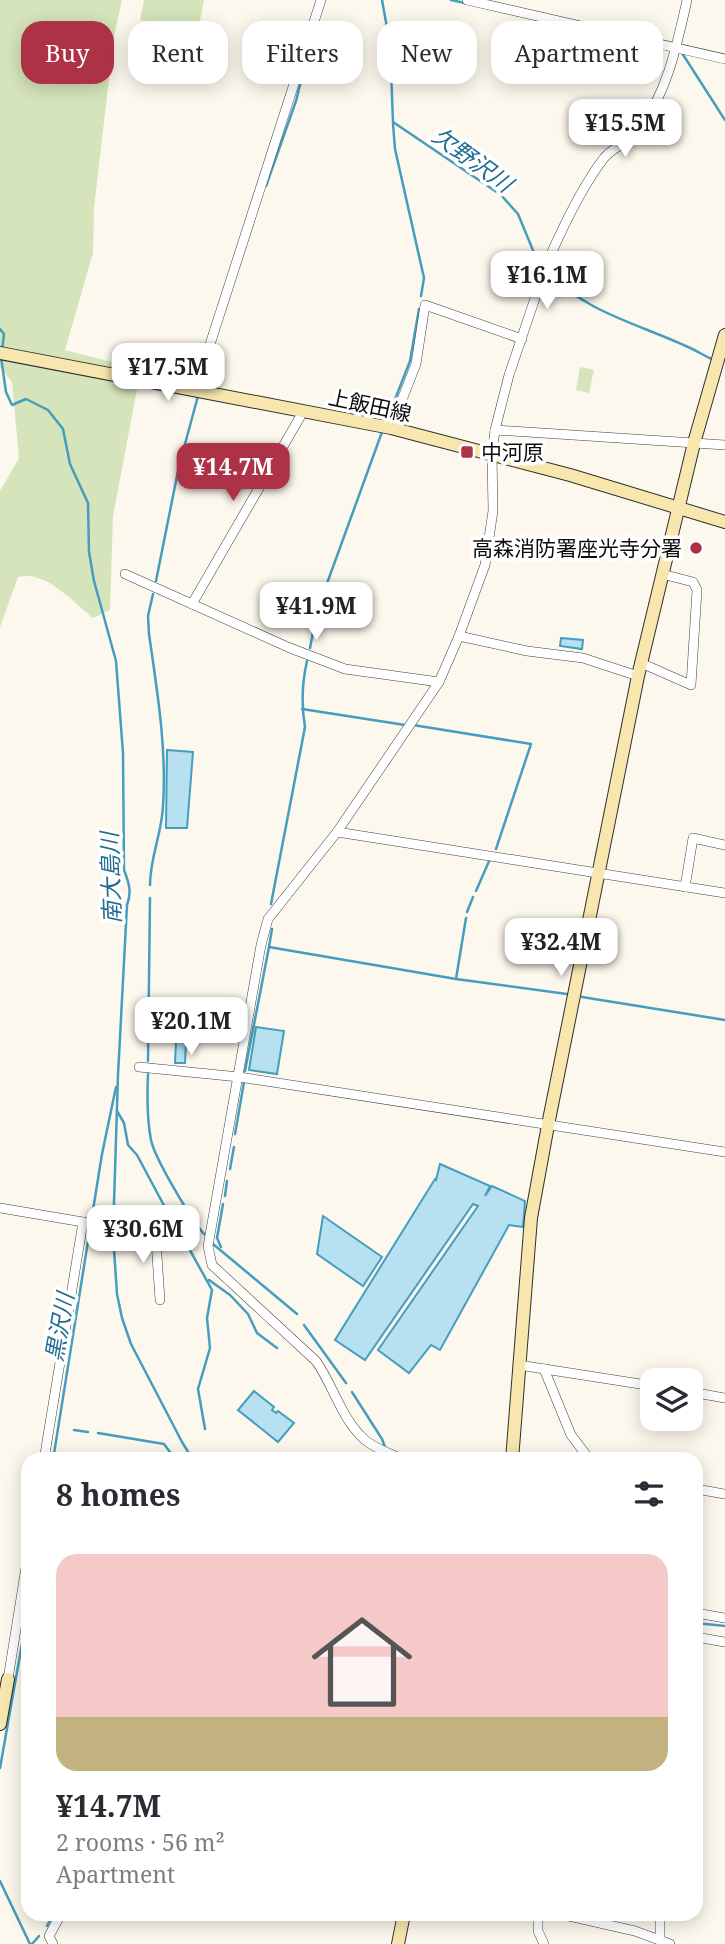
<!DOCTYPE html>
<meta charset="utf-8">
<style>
:root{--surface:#fff;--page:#f7f7f7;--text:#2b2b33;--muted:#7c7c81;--accent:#ae3246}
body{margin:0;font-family:"Noto Serif","Noto Sans JP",serif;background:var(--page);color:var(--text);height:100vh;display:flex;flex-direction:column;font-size:26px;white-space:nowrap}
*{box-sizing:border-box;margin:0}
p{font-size:23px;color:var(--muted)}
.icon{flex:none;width:38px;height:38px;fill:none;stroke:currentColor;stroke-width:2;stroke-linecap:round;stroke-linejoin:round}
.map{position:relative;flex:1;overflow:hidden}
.side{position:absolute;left:21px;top:1452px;width:682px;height:469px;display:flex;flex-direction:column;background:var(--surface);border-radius:21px;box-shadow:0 4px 18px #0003}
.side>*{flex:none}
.top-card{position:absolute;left:21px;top:21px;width:684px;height:63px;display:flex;gap:14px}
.fabs{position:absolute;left:640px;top:1368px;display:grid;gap:14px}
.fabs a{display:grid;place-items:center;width:63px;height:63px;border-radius:14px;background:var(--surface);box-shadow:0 4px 18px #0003;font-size:35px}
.price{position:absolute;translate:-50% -60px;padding:0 16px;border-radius:14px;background:#fff;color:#222;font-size:23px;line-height:46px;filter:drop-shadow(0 2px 4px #0008)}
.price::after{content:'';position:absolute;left:50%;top:42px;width:21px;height:16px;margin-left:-10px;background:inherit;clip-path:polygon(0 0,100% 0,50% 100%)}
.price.on{background:var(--accent);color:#fff}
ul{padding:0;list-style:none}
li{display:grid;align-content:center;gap:14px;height:371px;padding:0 35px}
li span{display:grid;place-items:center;height:217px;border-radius:21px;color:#555}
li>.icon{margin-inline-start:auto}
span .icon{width:126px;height:126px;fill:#fffc;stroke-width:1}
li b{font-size:30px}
h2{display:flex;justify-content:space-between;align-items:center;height:84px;padding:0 35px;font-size:30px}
.chip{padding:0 24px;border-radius:21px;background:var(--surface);box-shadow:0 4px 18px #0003;font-size:24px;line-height:63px}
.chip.on{background:var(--accent);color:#fff}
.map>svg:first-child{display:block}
.green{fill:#d5e4ba}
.water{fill:#b7e1f0;stroke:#459dbf;stroke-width:2}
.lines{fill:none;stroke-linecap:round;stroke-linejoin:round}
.stream{stroke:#459dbf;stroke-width:2.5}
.street-casing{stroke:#3f3f3f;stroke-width:10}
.secondary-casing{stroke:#2e2e2e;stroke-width:14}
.street{stroke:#fff;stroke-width:9}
.secondary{stroke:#f7e7af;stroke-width:12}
.poi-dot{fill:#ae3246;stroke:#fff;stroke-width:2.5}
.labels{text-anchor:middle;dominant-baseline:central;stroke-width:7;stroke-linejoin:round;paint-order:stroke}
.street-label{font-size:21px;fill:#0c0c0c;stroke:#fff}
.poi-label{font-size:21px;fill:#0c0c0c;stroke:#fff;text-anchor:start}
.water-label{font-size:23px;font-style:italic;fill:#226e91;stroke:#fff}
</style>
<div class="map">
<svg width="725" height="1944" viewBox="0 0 725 1944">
<rect width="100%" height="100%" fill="#fdf8ed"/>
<!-- green -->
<g class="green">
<path d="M0,0H122L114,36L94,208L93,253L65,350L123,365L115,385L137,389L113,516L110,610L93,618C73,602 46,570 18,577L0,627V491L19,458L12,382L0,367Z"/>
<polygon points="144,0 204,0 198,31 140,20"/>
<polygon points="580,367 594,370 589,393 576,390"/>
</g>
<!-- water -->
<g class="water">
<polygon points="561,638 583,640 582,649 560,646"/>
<polygon points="167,750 193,752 187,828 166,828"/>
<polygon points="256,1027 284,1031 277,1074 249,1070"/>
<polygon points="176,1042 186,1042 185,1063 175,1063"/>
<polygon points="440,1164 490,1186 485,1196 492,1186 525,1201 523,1227 509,1225 440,1350 431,1345 409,1373 378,1350 478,1206 473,1204 365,1360 335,1340 435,1179 436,1180"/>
<polygon points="323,1216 382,1257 363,1286 317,1254"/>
<polygon points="254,1391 274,1407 272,1410 276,1413 278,1411 294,1423 278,1442 238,1410"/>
</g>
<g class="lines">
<!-- stream -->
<g class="stream">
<polyline points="382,0 390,44 393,122 501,195 518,214 537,260 542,266"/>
<polyline points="451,0 465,3"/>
<polyline points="682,53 725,120"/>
<polyline points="393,124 395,149 424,278 421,296"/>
<polyline points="266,186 296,101 308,53"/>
<path d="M547,271C584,312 639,324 688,347C696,350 704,356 712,359"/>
<polyline points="0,329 4,334 2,351"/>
<path d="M1,357L6,392L12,405L26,399L48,410L63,429L70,464L88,503L89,552L94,581L116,661L123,753L124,870C129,883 132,892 127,905L118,1075L113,1235L117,1294L122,1318L131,1344L182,1442L193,1460"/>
<polyline points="201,387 207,366"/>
<polyline points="390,412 410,361 419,309"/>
<polyline points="156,581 179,466 198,396"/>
<polyline points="310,648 317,611 382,432"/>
<polyline points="302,709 405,725"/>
<polyline points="413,725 531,744 496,849"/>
<path d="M150,885C150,857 162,833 163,806C167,749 157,690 149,634L148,616L153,594"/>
<polyline points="476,891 490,859"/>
<path d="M271,904L305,727C301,704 302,683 307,661"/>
<polyline points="467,912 473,897"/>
<polyline points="272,929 269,947 456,979 567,994"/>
<polyline points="456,979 466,918"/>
<polyline points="582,997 725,1020"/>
<polyline points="148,1061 150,898"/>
<polyline points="245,1071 269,947"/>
<path d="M148,1074C147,1096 147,1119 151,1140C155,1159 192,1221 205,1235"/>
<polyline points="117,1111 124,1123 128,1145 137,1155 168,1213"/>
<polyline points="235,1134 244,1082"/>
<polyline points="230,1169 234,1147"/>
<polyline points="225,1196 227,1181"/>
<polyline points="176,1225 212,1290 207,1318 210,1348 198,1389 205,1429"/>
<polyline points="213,1244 297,1314"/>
<polyline points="221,1247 217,1238 223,1204"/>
<polyline points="209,1280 230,1295 248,1314 257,1333 277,1348"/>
<polyline points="304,1325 346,1383"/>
<polyline points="352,1392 382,1439 385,1447"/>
<polyline points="74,1430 88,1432"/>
<polyline points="98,1433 164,1444 176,1460"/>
<polyline points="53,1460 102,1154 116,1087"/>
<polyline points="696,1623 725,1626"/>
<polyline points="0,1768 28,1610"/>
<polyline points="0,1881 30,1944"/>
<polyline points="47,1926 53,1914"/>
<polyline points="32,1944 39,1936"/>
</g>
<!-- street casing -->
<g class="street-casing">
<g id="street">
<polyline points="467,0 725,59"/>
<polyline points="165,357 184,374 194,375 203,366 321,0"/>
<polyline points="391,428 416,364 425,305 522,339"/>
<polyline points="495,430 725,445"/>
<polyline points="125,574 290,648 345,669 439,682"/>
<polyline points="192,604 300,417"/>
<polyline points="459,636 527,651 583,658 638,676"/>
<polyline points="641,663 691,685 697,590 693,582 662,574"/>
<polyline points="337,832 725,893"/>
<polyline points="685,887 693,838 725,845"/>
<polyline points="139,1067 239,1077 725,1152"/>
<polyline points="0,1208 136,1231 145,1230 179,1215"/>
<polyline points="155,1226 160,1300"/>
<polyline points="519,1365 653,1386"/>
<polyline points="544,1369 571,1435 590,1460"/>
<polyline points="691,1392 725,1398"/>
<polyline points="44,1460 83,1222"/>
<path d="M404,1460C391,1454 376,1449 365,1440C342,1420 333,1385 316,1361L212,1265L208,1246L261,945L268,919L337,832L439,682L459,636L485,565L493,511L492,454L495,430L509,375L547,263C561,231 583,185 604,158C613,147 629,142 638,131C667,94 677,45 687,0"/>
<polyline points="696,1489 725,1494"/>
<polyline points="696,1613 725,1618"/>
<polyline points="696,1637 725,1642"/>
<polyline points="8,1679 28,1555"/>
<polyline points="560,1914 635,1931 670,1944"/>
<polyline points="660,1940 660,1914"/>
<polyline points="53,1944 49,1936 61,1914"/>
<polyline points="544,1944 538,1931 538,1919 545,1914"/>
</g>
</g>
<!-- secondary casing -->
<g class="secondary-casing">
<g id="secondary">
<polyline points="0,353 391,428 570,475 725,522"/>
<polyline points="512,1460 531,1218 548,1125 638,676 694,443 725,335"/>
<polyline points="0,1724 8,1679"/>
<polyline points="398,1944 404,1914"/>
</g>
</g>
<!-- street -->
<use href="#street" class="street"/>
<!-- secondary -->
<use href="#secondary" class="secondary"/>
</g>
<!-- markers -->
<g class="poi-dot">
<rect x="460" y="445" width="14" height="14" rx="3.5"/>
<circle cx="696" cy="548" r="7"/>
</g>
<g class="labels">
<!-- street labels -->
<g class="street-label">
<text transform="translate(370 405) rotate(12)">上飯田線</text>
</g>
<!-- poi labels -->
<g class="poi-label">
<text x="481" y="452">中河原</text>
<text x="682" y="548" text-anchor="end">高森消防署座光寺分署</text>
</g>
<!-- water labels -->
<g class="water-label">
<text transform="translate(473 159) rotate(36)">欠野沢川</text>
<text transform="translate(110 878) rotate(-92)">南大島川</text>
<text transform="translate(59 1327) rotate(-80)">黒沢川</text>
</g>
</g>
</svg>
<div class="fabs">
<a><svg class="icon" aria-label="layers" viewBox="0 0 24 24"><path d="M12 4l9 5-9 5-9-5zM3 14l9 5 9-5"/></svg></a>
</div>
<b class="price" style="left:625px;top:159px">¥15.5M</b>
<b class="price" style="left:547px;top:311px">¥16.1M</b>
<b class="price" style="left:168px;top:403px">¥17.5M</b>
<b class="price on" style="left:233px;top:503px">¥14.7M</b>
<b class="price" style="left:316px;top:642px">¥41.9M</b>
<b class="price" style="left:561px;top:978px">¥32.4M</b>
<b class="price" style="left:191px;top:1057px">¥20.1M</b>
<b class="price" style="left:143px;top:1265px">¥30.6M</b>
<div class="top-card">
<a class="chip on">Buy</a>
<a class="chip">Rent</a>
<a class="chip">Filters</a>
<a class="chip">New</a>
<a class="chip">Apartment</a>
</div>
<section class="side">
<h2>8 homes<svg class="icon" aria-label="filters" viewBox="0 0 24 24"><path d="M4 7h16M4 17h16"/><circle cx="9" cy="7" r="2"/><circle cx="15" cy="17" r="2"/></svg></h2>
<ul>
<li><span style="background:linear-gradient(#f6c9c9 75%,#c2b280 0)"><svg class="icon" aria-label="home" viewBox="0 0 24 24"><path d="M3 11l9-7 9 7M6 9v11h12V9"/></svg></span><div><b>¥14.7M</b><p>2 rooms · 56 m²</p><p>Apartment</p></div></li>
</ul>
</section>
</div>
